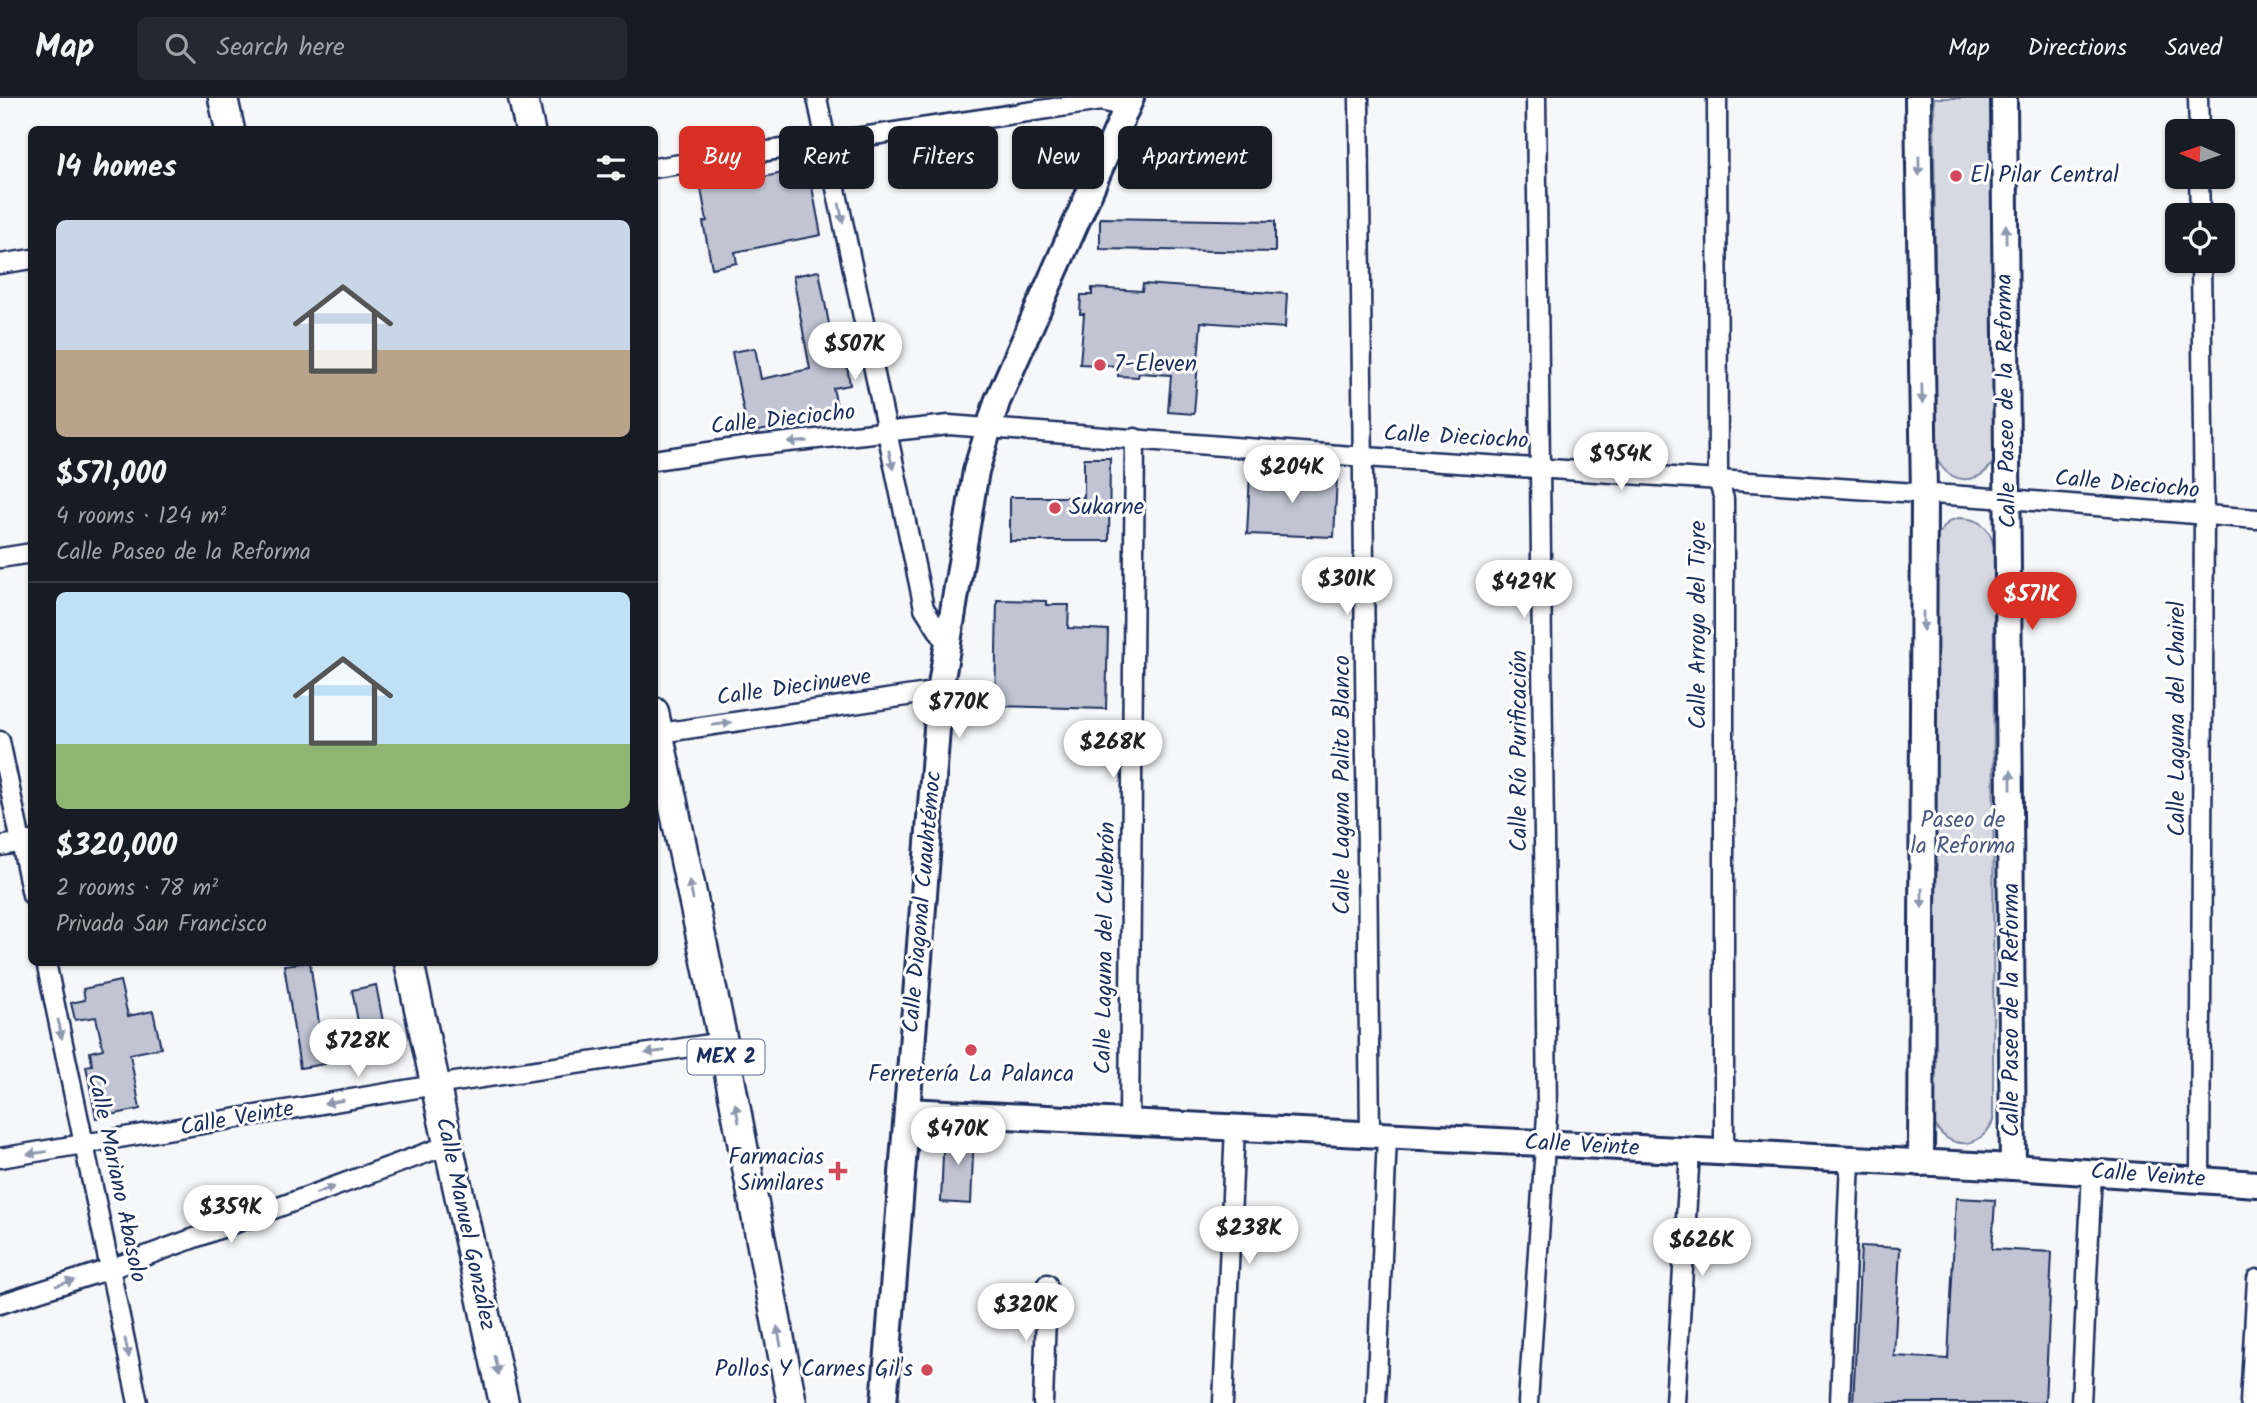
<!DOCTYPE html>
<meta charset="utf-8">
<style>
:root{--surface:#171b24;--page:#242831;--text:#f1f3f6;--muted:#9ea1a6;--line:#363941;--accent:#d93025}
body{margin:0;font-family:Kalam,sans-serif;background:var(--page);color:var(--text);height:100vh;display:flex;flex-direction:column;font-size:26px;white-space:nowrap}
*{box-sizing:border-box;margin:0}
p{font-size:23px;color:var(--muted)}
.icon{flex:none;width:38px;height:38px;fill:none;stroke:currentColor;stroke-width:2;stroke-linecap:round;stroke-linejoin:round}
.map{position:relative;flex:1;overflow:hidden}
.details{position:absolute;left:28px;top:28px;width:630px;height:840px;display:flex;flex-direction:column;background:var(--surface);border-radius:10px;box-shadow:0 2px 5px #0004}
.details>*{flex:none}
.guide{position:absolute;left:679px;top:28px;width:665px;height:63px;display:flex;gap:14px}
.needle{width:46px;rotate:272deg}
.fabs{position:absolute;left:2165px;top:21px;display:grid;gap:14px}
.fabs a{display:grid;place-items:center;width:70px;height:70px;border-radius:10px;background:var(--surface);box-shadow:0 2px 5px #0004;font-size:35px}
.price{position:absolute;translate:-50% -60px;padding:0 16px;border-radius:24px;background:#fff;color:#222;font-size:23px;line-height:46px;filter:drop-shadow(0 2px 4px #0008)}
.price::after{content:'';position:absolute;left:50%;top:42px;width:21px;height:16px;margin-left:-10px;background:inherit;clip-path:polygon(0 0,100% 0,50% 100%)}
.price.active{background:var(--accent);color:#fff}
ul{padding:0;list-style:none}
li{display:grid;align-content:center;gap:14px;height:371px;padding:0 28px}
li+li{border-top:2px solid var(--line)}
li span{display:grid;place-items:center;height:217px;border-radius:10px;color:#555}
li>.icon{margin-inline-start:auto}
span .icon{width:126px;height:126px;fill:#fffc;stroke-width:1}
li b{font-size:30px}
h2{display:flex;justify-content:space-between;align-items:center;height:84px;padding:0 28px;font-size:30px}
.pill{padding:0 24px;border-radius:10px;background:var(--surface);box-shadow:0 2px 5px #0004;font-size:24px;line-height:63px}
.pill.active{background:var(--accent);color:#fff}
header{display:flex;align-items:center;gap:42px;box-sizing:border-box;height:98px;padding:0 35px;background:var(--surface);border-bottom:2px solid var(--line)}
header strong{font-size:33px}
nav{display:flex;gap:38px;margin-inline-start:auto;font-size:24px}
.search{width:490px;height:63px;background:var(--page);display:flex;align-items:center;gap:18px;box-sizing:border-box;padding:0 24px;border-radius:10px;color:var(--muted);font-size:26px}
.map>svg:first-child{display:block}
.green{fill:#d6d9e2;stroke:#7884a0;stroke-width:2}
.building{fill:#c0c4d3;stroke:#1b2f5e;stroke-width:2}
.lines{fill:none;stroke-linecap:round;stroke-linejoin:round}
.street-casing{stroke:#1b2f5e;stroke-width:23}
.secondary-casing{stroke:#1b2f5e;stroke-width:30}
.primary-casing{stroke:#1b2f5e;stroke-width:33}
.street{stroke:#fff;stroke-width:18}
.secondary{stroke:#fff;stroke-width:24}
.primary{stroke:#fff;stroke-width:28}
.oneway{fill:#8d97ae}
.poi-dot{fill:#d1495b;stroke:#fff;stroke-width:2.5}
.labels{text-anchor:middle;dominant-baseline:central;stroke-width:6;stroke-linejoin:round;paint-order:stroke}
.shield{fill:#fff;stroke:#5f6d8e;stroke-width:2}
.shield-label{font-size:21px;font-weight:bold;fill:#1b2f5e}
.poi-label{font-size:23px;fill:#1b2f5e;stroke:#fff;text-anchor:start}
.street-label{font-size:23px;fill:#1b2f5e;stroke:#fff}
.park-label{font-size:23px;fill:#4a5a7f;stroke:#fff}
</style>
<header>
<strong>Map</strong>
<div class="search"><svg class="icon" aria-label="search" viewBox="0 0 24 24"><circle cx="10" cy="10" r="6"/><path d="M15 15l6 6"/></svg>Search here</div>
<nav><a>Map</a><a>Directions</a><a>Saved</a></nav>
</header>
<div class="map">
<svg width="2257" height="1305" viewBox="0 0 2257 1305">
<rect width="100%" height="100%" fill="#f6f7f9"/>
<filter id="ink" filterUnits="userSpaceOnUse"><feTurbulence type="fractalNoise" baseFrequency=".0143" numOctaves="2"/><feDisplacementMap in="SourceGraphic" scale="14" xChannelSelector="R" yChannelSelector="G"/><feConvolveMatrix kernelMatrix="1 2 1 2 8 2 1 2 1" color-interpolation-filters="sRGB"/></filter>
<g filter="url(#ink)">
<!-- green -->
<g class="green">
<path d="M1934,0H1994L1996,359C1983,388 1949,389 1936,359Z"/>
<path d="M1959,420C1979,420 1990,429 1994,449L1993,1023C1980,1053 1946,1052 1933,1023L1936,439L1949,423Z"/>
</g>
<!-- building -->
<g class="building">
<polygon points="799,72 800,80 810,78 821,137 735,154 737,165 712,170 703,124 707,123 701,91"/>
<polygon points="1100,120 1275,123 1275,154 1100,151"/>
<polygon points="819,173 836,263 846,261 850,287 833,290 838,313 768,327 769,331 748,335 732,254 755,250 761,281 810,271 793,178"/>
<polygon points="1143,186 1287,196 1285,230 1201,224 1194,316 1168,314 1171,277 1139,275 1138,279 1118,278 1118,268 1080,266 1084,216 1080,216 1081,197 1092,197 1092,190 1142,193"/>
<polygon points="1084,360 1110,360 1109,443 1010,443 1010,399 1084,399"/>
<polygon points="1250,375 1337,379 1334,439 1247,436"/>
<polygon points="997,502 1046,503 1046,507 1069,507 1068,530 1108,532 1106,611 995,608"/>
<polygon points="310,864 325,966 300,970 284,867"/>
<polygon points="120,883 128,918 153,913 161,950 130,956 140,1011 96,1020 86,968 92,967 90,954 103,951 96,919 75,922 71,905 85,902 83,891"/>
<polygon points="376,887 389,955 365,960 352,892"/>
<polygon points="944,1032 974,1034 971,1106 941,1104"/>
<polygon points="1956,1100 1995,1102 1992,1151 2052,1154 2045,1305 1853,1305 1861,1148 1900,1150 1894,1258 1948,1261"/>
</g>
<g class="lines">
<!-- street casing -->
<g class="street-casing">
<g id="street">
<polyline points="817,0 924,510 948,548"/>
<polyline points="1359,0 1370,1037"/>
<polyline points="1717,0 1718,382 1724,401 1724,1054"/>
<polyline points="2198,0 2199,33"/>
<polyline points="654,70 1101,3 1127,9"/>
<polyline points="2199,79 2200,117"/>
<polyline points="0,166 32,161"/>
<polyline points="654,362 750,348 949,327 1365,359 2009,401 2257,421"/>
<polyline points="0,460 32,455"/>
<polyline points="654,636 940,593"/>
<polyline points="0,643 32,797"/>
<polyline points="0,748 31,743"/>
<polyline points="46,864 138,1305"/>
<polyline points="1129,1023 1135,340"/>
<polyline points="0,1060 435,987 723,944"/>
<polyline points="2200,1080 2204,418 2201,163"/>
<polyline points="0,1206 110,1171 448,1047"/>
<polyline points="1043,1305 1047,1186"/>
<polyline points="1223,1305 1235,1029"/>
<polyline points="1376,1305 1387,1038"/>
<polyline points="1528,1305 1547,1017 1536,0"/>
<polyline points="1675,1305 1690,1053"/>
<polyline points="1840,1305 1850,1062"/>
<polyline points="2081,1305 2092,1074"/>
<polyline points="2250,1305 2257,1181"/>
</g>
</g>
<!-- secondary casing -->
<g class="secondary-casing">
<g id="secondary">
<polyline points="1918,0 1924,397 1921,1065"/>
<polyline points="2004,0 2013,1069"/>
<polyline points="907,1013 2013,1069 2257,1086"/>
<polyline points="884,1305 940,593 976,373 997,304 1131,0"/>
</g>
</g>
<!-- primary casing -->
<g class="primary-casing">
<g id="primary">
<polyline points="223,0 230,32"/>
<polyline points="523,0 530,32"/>
<polyline points="654,614 723,944 792,1305"/>
<polyline points="409,864 504,1305"/>
</g>
</g>
<!-- street -->
<use href="#street" class="street"/>
<!-- secondary -->
<use href="#secondary" class="secondary"/>
<!-- primary -->
<use href="#primary" class="primary"/>
</g>
<!-- one-way arrows -->
<defs><path id="oneway-solid" d="M-6-.8H1V-3.2L6.5 0L1 3.2V.8H-6Z" transform="scale(1.75)"/></defs>
<g class="oneway">
<use href="#oneway-solid" transform="translate(1919 68) rotate(89)"/>
<use href="#oneway-solid" transform="translate(841 115) rotate(79)"/>
<use href="#oneway-solid" transform="translate(2006 136) rotate(-91)"/>
<use href="#oneway-solid" transform="translate(1922 296) rotate(89)"/>
<use href="#oneway-solid" transform="translate(798 344) rotate(175)"/>
<use href="#oneway-solid" transform="translate(891 362) rotate(77)"/>
<use href="#oneway-solid" transform="translate(1923 523) rotate(90)"/>
<use href="#oneway-solid" transform="translate(722 626) rotate(-8)"/>
<use href="#oneway-solid" transform="translate(2011 682) rotate(-90)"/>
<use href="#oneway-solid" transform="translate(691 792) rotate(-102)"/>
<use href="#oneway-solid" transform="translate(1922 800) rotate(90)"/>
<use href="#oneway-solid" transform="translate(60 931) rotate(78)"/>
<use href="#oneway-solid" transform="translate(655 954) rotate(172)"/>
<use href="#oneway-solid" transform="translate(334 1004) rotate(170)"/>
<use href="#oneway-solid" transform="translate(737 1015) rotate(-101)"/>
<use href="#oneway-solid" transform="translate(37 1055) rotate(172)"/>
<use href="#oneway-solid" transform="translate(325 1092) rotate(-20)"/>
<use href="#oneway-solid" transform="translate(65 1185) rotate(-18)"/>
<use href="#oneway-solid" transform="translate(779 1238) rotate(-101)"/>
<use href="#oneway-solid" transform="translate(127 1250) rotate(78)"/>
<use href="#oneway-solid" transform="translate(496 1267) rotate(78)"/>
</g>
</g>
<!-- markers -->
<g class="poi-dot">
<circle cx="1956" cy="78" r="7"/>
<circle cx="1100" cy="267" r="7"/>
<circle cx="1055" cy="410" r="7"/>
<circle cx="971" cy="952" r="7"/>
<path d="M834.5 1062.5h7v7h7v7h-7v7h-7v-7h-7v-7h7z"/>
<circle cx="927" cy="1272" r="7"/>
</g>
<g class="labels">
<!-- shield labels -->
<rect class="shield" x="687.5" y="941.5" width="77" height="35" rx="5"/>
<g class="shield-label">
<text x="726" y="959">MEX 2</text>
</g>
<!-- poi labels -->
<g class="poi-label">
<text x="1970" y="78">El Pilar Central</text>
<text x="1114" y="267">7-Eleven</text>
<text x="1069" y="410">Sukarne</text>
<text x="971" y="977" text-anchor="middle">Ferretería La Palanca</text>
<text x="824" y="1060" text-anchor="end">Farmacias<tspan x="824" dy="26">Similares</tspan></text>
<text x="913" y="1272" text-anchor="end">Pollos Y Carnes Gil's</text>
</g>
<!-- street labels -->
<g class="street-label">
<text transform="translate(2007 303) rotate(-91)">Calle Paseo de la Reforma</text>
<text transform="translate(783 322) rotate(-6)">Calle Dieciocho</text>
<text transform="translate(1456 340) rotate(3)">Calle Dieciocho</text>
<text transform="translate(2127 387) rotate(5)">Calle Dieciocho</text>
<text transform="translate(1699 527) rotate(-90)">Calle Arroyo del Tigre</text>
<text transform="translate(794 590) rotate(-8)">Calle Diecinueve</text>
<text transform="translate(2178 621) rotate(-90)">Calle Laguna del Chairel</text>
<text transform="translate(1520 653) rotate(-90)">Calle Río Purificación</text>
<text transform="translate(1343 687) rotate(-90)">Calle Laguna Palito Blanco</text>
<text transform="translate(923 804) rotate(-85)">Calle Diagonal Cuauhtémoc</text>
<text transform="translate(1106 850) rotate(-89)">Calle Laguna del Culebrón</text>
<text transform="translate(2012 912) rotate(-90)">Calle Paseo de la Reforma</text>
<text transform="translate(237 1021) rotate(-10)">Calle Veinte</text>
<text transform="translate(1582 1048) rotate(3)">Calle Veinte</text>
<text transform="translate(2148 1078) rotate(4)">Calle Veinte</text>
<text transform="translate(116 1080) rotate(78)">Calle Mariano Abasolo</text>
<text transform="translate(465 1126) rotate(78)">Calle Manuel González</text>
</g>
<!-- park labels -->
<g class="park-label">
<text x="1963" y="723">Paseo de<tspan x="1963" dy="26">la Reforma</tspan></text>
</g>
</g>
</svg>
<div class="fabs">
<a><svg class="needle" viewBox="-14 -14 28 28"><path d="M0-13l5 13h-10z" fill="#e53935"/><path d="M0 13l5-13h-10z" fill="#9ea1a6"/></svg></a>
<a><svg class="icon" aria-label="locate" viewBox="0 0 24 24"><circle cx="12" cy="12" r="6"/><path d="M12 2v4M12 18v4M2 12h4M18 12h4"/></svg></a>
</div>
<b class="price" style="left:855px;top:284px">$507K</b>
<b class="price" style="left:1621px;top:394px">$954K</b>
<b class="price" style="left:1292px;top:407px">$204K</b>
<b class="price" style="left:1347px;top:519px">$301K</b>
<b class="price" style="left:1524px;top:522px">$429K</b>
<b class="price active" style="left:2032px;top:534px">$571K</b>
<b class="price" style="left:959px;top:642px">$770K</b>
<b class="price" style="left:1113px;top:682px">$268K</b>
<b class="price" style="left:358px;top:981px">$728K</b>
<b class="price" style="left:958px;top:1069px">$470K</b>
<b class="price" style="left:231px;top:1147px">$359K</b>
<b class="price" style="left:1249px;top:1168px">$238K</b>
<b class="price" style="left:1702px;top:1180px">$626K</b>
<b class="price" style="left:1026px;top:1245px">$320K</b>
<div class="guide">
<a class="pill active">Buy</a>
<a class="pill">Rent</a>
<a class="pill">Filters</a>
<a class="pill">New</a>
<a class="pill">Apartment</a>
</div>
<section class="details">
<h2>14 homes<svg class="icon" aria-label="filters" viewBox="0 0 24 24"><path d="M4 7h16M4 17h16"/><circle cx="9" cy="7" r="2"/><circle cx="15" cy="17" r="2"/></svg></h2>
<ul>
<li><span style="background:linear-gradient(#c9d6e8 60%,#b9a48a 0)"><svg class="icon" aria-label="home" viewBox="0 0 24 24"><path d="M3 11l9-7 9 7M6 9v11h12V9"/></svg></span><div><b>$571,000</b><p>4 rooms · 124 m²</p><p>Calle Paseo de la Reforma</p></div></li>
<li><span style="background:linear-gradient(#bfe0f5 70%,#8fb573 0)"><svg class="icon" aria-label="home" viewBox="0 0 24 24"><path d="M3 11l9-7 9 7M6 9v11h12V9"/></svg></span><div><b>$320,000</b><p>2 rooms · 78 m²</p><p>Privada San Francisco</p></div></li>
</ul>
</section>
</div>
